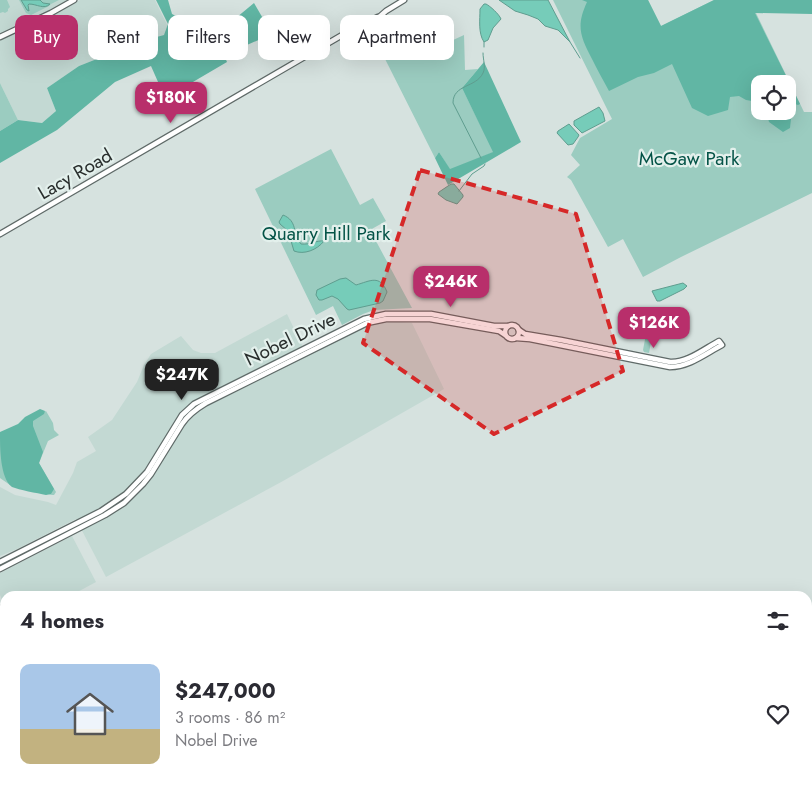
<!DOCTYPE html>
<meta charset="utf-8">
<style>
:root{--surface:#fff;--page:#f2f2f3;--text:#2b2b33;--muted:#7c7c81;--line:#e1e1e2;--accent:#b82f6b}
body{margin:0;font-family:Jost,sans-serif;background:var(--page);color:var(--text);height:100vh;display:flex;flex-direction:column;font-size:19px;white-space:nowrap}
*{box-sizing:border-box;margin:0}
p{font-size:16px;color:var(--muted)}
.icon{flex:none;width:28px;height:28px;fill:none;stroke:currentColor;stroke-width:2;stroke-linecap:round;stroke-linejoin:round}
.map{position:relative;flex:1;overflow:hidden}
.side{position:absolute;left:0px;top:591px;width:812px;height:196px;display:flex;flex-direction:column;background:var(--surface);border-radius:15px 15px 0 0;box-shadow:0 5px 20px #0002}
.side>*{flex:none}
.guide{position:absolute;left:15px;top:15px;width:500px;height:45px;display:flex;gap:10px}
.fabs{position:absolute;left:751px;top:75px;display:grid;gap:10px}
.fabs a{display:grid;place-items:center;width:45px;height:45px;border-radius:10px;background:var(--surface);box-shadow:0 5px 20px #0002;font-size:25px}
.price{position:absolute;translate:-50% -42px;padding:0 11px;border-radius:10px;background:var(--accent);color:#fff;font-size:16px;line-height:32px;filter:drop-shadow(0 1px 2px #0008)}
.price::after{content:'';position:absolute;left:50%;top:30px;width:15px;height:11px;margin-left:-8px;background:inherit;clip-path:polygon(0 0,100% 0,50% 100%)}
.price.current{background:#222;color:#fff}
ul{padding:0;list-style:none}
li{display:flex;align-items:center;gap:15px;height:125px;padding:0 20px}
li+li{border-top:1px solid var(--line)}
li span{display:grid;place-items:center;flex:none;width:140px;height:100px;border-radius:10px;color:#555}
li>.icon{margin-inline-start:auto}
span .icon{width:60px;height:60px;fill:#fffc;stroke-width:1}
li b{font-size:21px}
h2{display:flex;justify-content:space-between;align-items:center;height:60px;padding:0 20px;font-size:21px}
.chip{padding:0 18px;border-radius:10px;background:var(--surface);box-shadow:0 5px 20px #0002;font-size:18px;line-height:45px}
.chip.current{background:var(--accent);color:#fff}
.map>svg:first-child{display:block}
.built{fill:#c3d9d3}
.green{fill:#9bccc0;fill-rule:evenodd}
.forest{fill:#61b6a4}
.water{fill:#76ccb9;stroke:#5f9d8f}
.lines{fill:none;stroke-linecap:round;stroke-linejoin:round}
.stream{stroke:#5f9d8f;stroke-width:1}
.secondary-casing{stroke:#5f6a68;stroke-width:7}
.secondary{stroke:#fff;stroke-width:4.5}
.marked{fill:#d62828;fill-opacity:0.2;stroke:#d62828;stroke-width:4;stroke-dasharray:10 6;stroke-linejoin:round}
.labels{text-anchor:middle;dominant-baseline:central;stroke-width:4.5;stroke-linejoin:round;paint-order:stroke}
.park-label{font-size:19px;fill:#045347;stroke:#e3f0ec}
.street-label{font-size:19px;fill:#292e2d;stroke:#e3f0ec}
</style>
<div class="map">
<svg width="812" height="787" viewBox="0 0 812 787">
<rect width="100%" height="100%" fill="#d6e2df"/>
<!-- built -->
<g class="built">
<polygon points="0,0 68,0 49,11 0,34"/>
<polygon points="80,0 155,0 171,33 145,40 79,66 47,88 56,111 42,123 18,120 0,83 0,40 52,16"/>
<polygon points="287,314 302,345 301,348 306,356 364,327 376,323 387,321 412,323 444,389 283,481 106,577 76,519 17,549 0,556 0,487 15,495 48,502 56,505 73,473 77,462 96,451 88,437 112,420 137,382 144,365 151,354 181,336 193,350 201,353 215,353"/>
<polygon points="72,536 96,582 70,596 5,596 5,606 0,595 0,573"/>
</g>
<!-- green -->
<g class="green">
<polygon points="0,0 7,0 10,7 8,9 8,11 5,13 3,12 0,13"/>
<polygon points="19,0 21,0 27,10 29,4 35,4 41,7 43,3 40,0 59,0 51,4 49,6 31,15 26,13"/>
<path d="M553,0H648L661,26L714,0L756,13L804,112H812V193L681,257L643,277L623,239L608,247L571,180L567,177L580,165L571,155L580,138L612,119ZM760,84H788V111H760Z"/>
<polygon points="414,35 425,53 464,35 465,70 478,69 462,88 494,152 450,170 439,152 435,158 381,51"/>
<polygon points="0,83 18,120 0,131"/>
<polygon points="331,149 360,205 373,198 386,221 370,230 412,308 374,310 363,314 342,325 333,306 316,315 255,189"/>
<polygon points="653,331 649,353 644,352 643,350 646,334 648,332"/>
<polygon points="46,411 53,423 54,430 59,435 48,441 39,463 56,492 54,495 52,495 10,485 0,478 0,436"/>
<polygon points="228,783 268,783 271,787 231,787"/>
</g>
<!-- forest -->
<g class="forest">
<polygon points="156,0 168,0 172,14 178,17 189,32 207,35 219,32 254,3 272,34 224,55 227,62 152,106 148,98 162,91 151,66 115,82 57,130 0,163 0,131 18,120 42,123 56,111 47,88 79,66 145,40 164,35 168,24"/>
<path d="M582,0H648L661,26L714,0H812V14L755,13L800,104L798,105L789,102H788V84H760V99L752,101L746,100L739,96L730,97L728,110L708,116L692,108L672,64L654,73L638,77L609,91C603,80 597,69 592,59C580,36 576,26 587,2Z"/>
<polygon points="484,62 521,142 448,185 435,158 439,152 450,169 493,152 462,88"/>
<polygon points="766,111 783,111 784,113 791,119 790,128 783,132 769,122"/>
<path d="M40,409L45,411L44,414L33,421V426L43,452L39,463L54,489L51,494L46,495C37,493 19,490 12,487C0,478 0,448 0,432L18,424L25,417Z"/>
<polygon points="149,783 228,783 231,787 149,787"/>
</g>
<!-- water -->
<g class="water">
<path d="M21,0H40L43,3L50,4C44,10 37,4 29,4L28,5L29,11L27,10Z"/>
<polygon points="499,0 548,0 570,42 558,30 545,26 538,19 528,15 515,11"/>
<path d="M484,4H486C490,6 499,14 501,19L493,28L488,40L484,42C478,33 480,20 480,9Z"/>
<polygon points="599,107 603,113 605,121 582,133 574,125 574,121"/>
<polygon points="569,124 579,135 578,137 573,144 568,145 557,133 558,131"/>
<polygon points="451,184 454,184 463,195 463,197 457,204 446,200 438,194 439,192"/>
<path d="M283,215C298,221 292,233 301,244C310,245 317,240 324,241C317,250 304,255 294,251L288,231L280,224L279,222Z"/>
<path d="M346,278L356,285C370,281 380,274 387,292L383,301L380,303L349,310L347,309L338,299L332,296L322,300H319L316,295L317,290L340,279Z"/>
<polygon points="683,283 687,286 684,289 660,301 657,301 652,291"/>
</g>
<g class="lines">
<!-- stream -->
<g class="stream">
<polyline points="570,42 580,58"/>
<polyline points="484,47 484,42"/>
<path d="M481,158L453,103C453,84 476,88 483,73C486,67 483,60 483,53"/>
<polyline points="459,191 472,174 484,166 485,164"/>
</g>
<!-- secondary casing -->
<g class="secondary-casing">
<g id="secondary">
<polyline points="355,24 356,30 362,33 367,31 369,25"/>
<polyline points="369,26 386,11 404,0"/>
<polyline points="0,37 51,13 74,0"/>
<polyline points="0,234 344,34 359,19 372,20 378,17"/>
<circle cx="512" cy="332" r="7"/>
<path d="M516,338L530,339L670,367C689,367 705,354 722,345L719,341C704,349 687,363 670,362L561,340L525,334L519,330"/>
<polyline points="0,562 101,511 126,494 147,472 182,415 194,404 364,319 386,314 431,314 494,326 508,326"/>
<path d="M0,569L105,515L124,503L143,484L151,474L182,424C188,415 196,409 206,403L367,323L386,319H430L499,331L505,335"/>
<polyline points="0,608 5,621"/>
<polyline points="0,621 5,631"/>
<polyline points="77,782 79,787"/>
</g>
</g>
<!-- secondary -->
<use href="#secondary" class="secondary"/>
</g>
<!-- marked area -->
<path class="marked" d="M420,170L576,214L623,371L494,434L363,343Z"/>
<g class="labels">
<!-- park labels -->
<g class="park-label">
<text x="689" y="158">McGaw Park</text>
<text x="326" y="233">Quarry Hill Park</text>
</g>
<!-- street labels -->
<g class="street-label">
<text transform="translate(75 174) rotate(-30)">Lacy Road</text>
<text transform="translate(290 339) rotate(-26)">Nobel Drive</text>
</g>
</g>
</svg>
<div class="fabs">
<a><svg class="icon" aria-label="locate" viewBox="0 0 24 24"><circle cx="12" cy="12" r="6"/><path d="M12 2v4M12 18v4M2 12h4M18 12h4"/></svg></a>
</div>
<b class="price" style="left:171px;top:124px">$180K</b>
<b class="price" style="left:451px;top:308px">$246K</b>
<b class="price" style="left:654px;top:349px">$126K</b>
<b class="price current" style="left:182px;top:401px">$247K</b>
<div class="guide">
<a class="chip current">Buy</a>
<a class="chip">Rent</a>
<a class="chip">Filters</a>
<a class="chip">New</a>
<a class="chip">Apartment</a>
</div>
<section class="side">
<h2>4 homes<svg class="icon" aria-label="filters" viewBox="0 0 24 24"><path d="M4 7h16M4 17h16"/><circle cx="9" cy="7" r="2"/><circle cx="15" cy="17" r="2"/></svg></h2>
<ul>
<li><span style="background:linear-gradient(#a9c7e8 65%,#c2b280 0)"><svg class="icon" aria-label="home" viewBox="0 0 24 24"><path d="M3 11l9-7 9 7M6 9v11h12V9"/></svg></span><div><b>$247,000</b><p>3 rooms · 86 m²</p><p>Nobel Drive</p></div><svg class="icon" aria-label="heart" viewBox="0 0 24 24"><path d="M12 20l-8-8c-3-5 5-10 8-4 3-6 11-1 8 4z"/></svg></li>
</ul>
</section>
</div>
